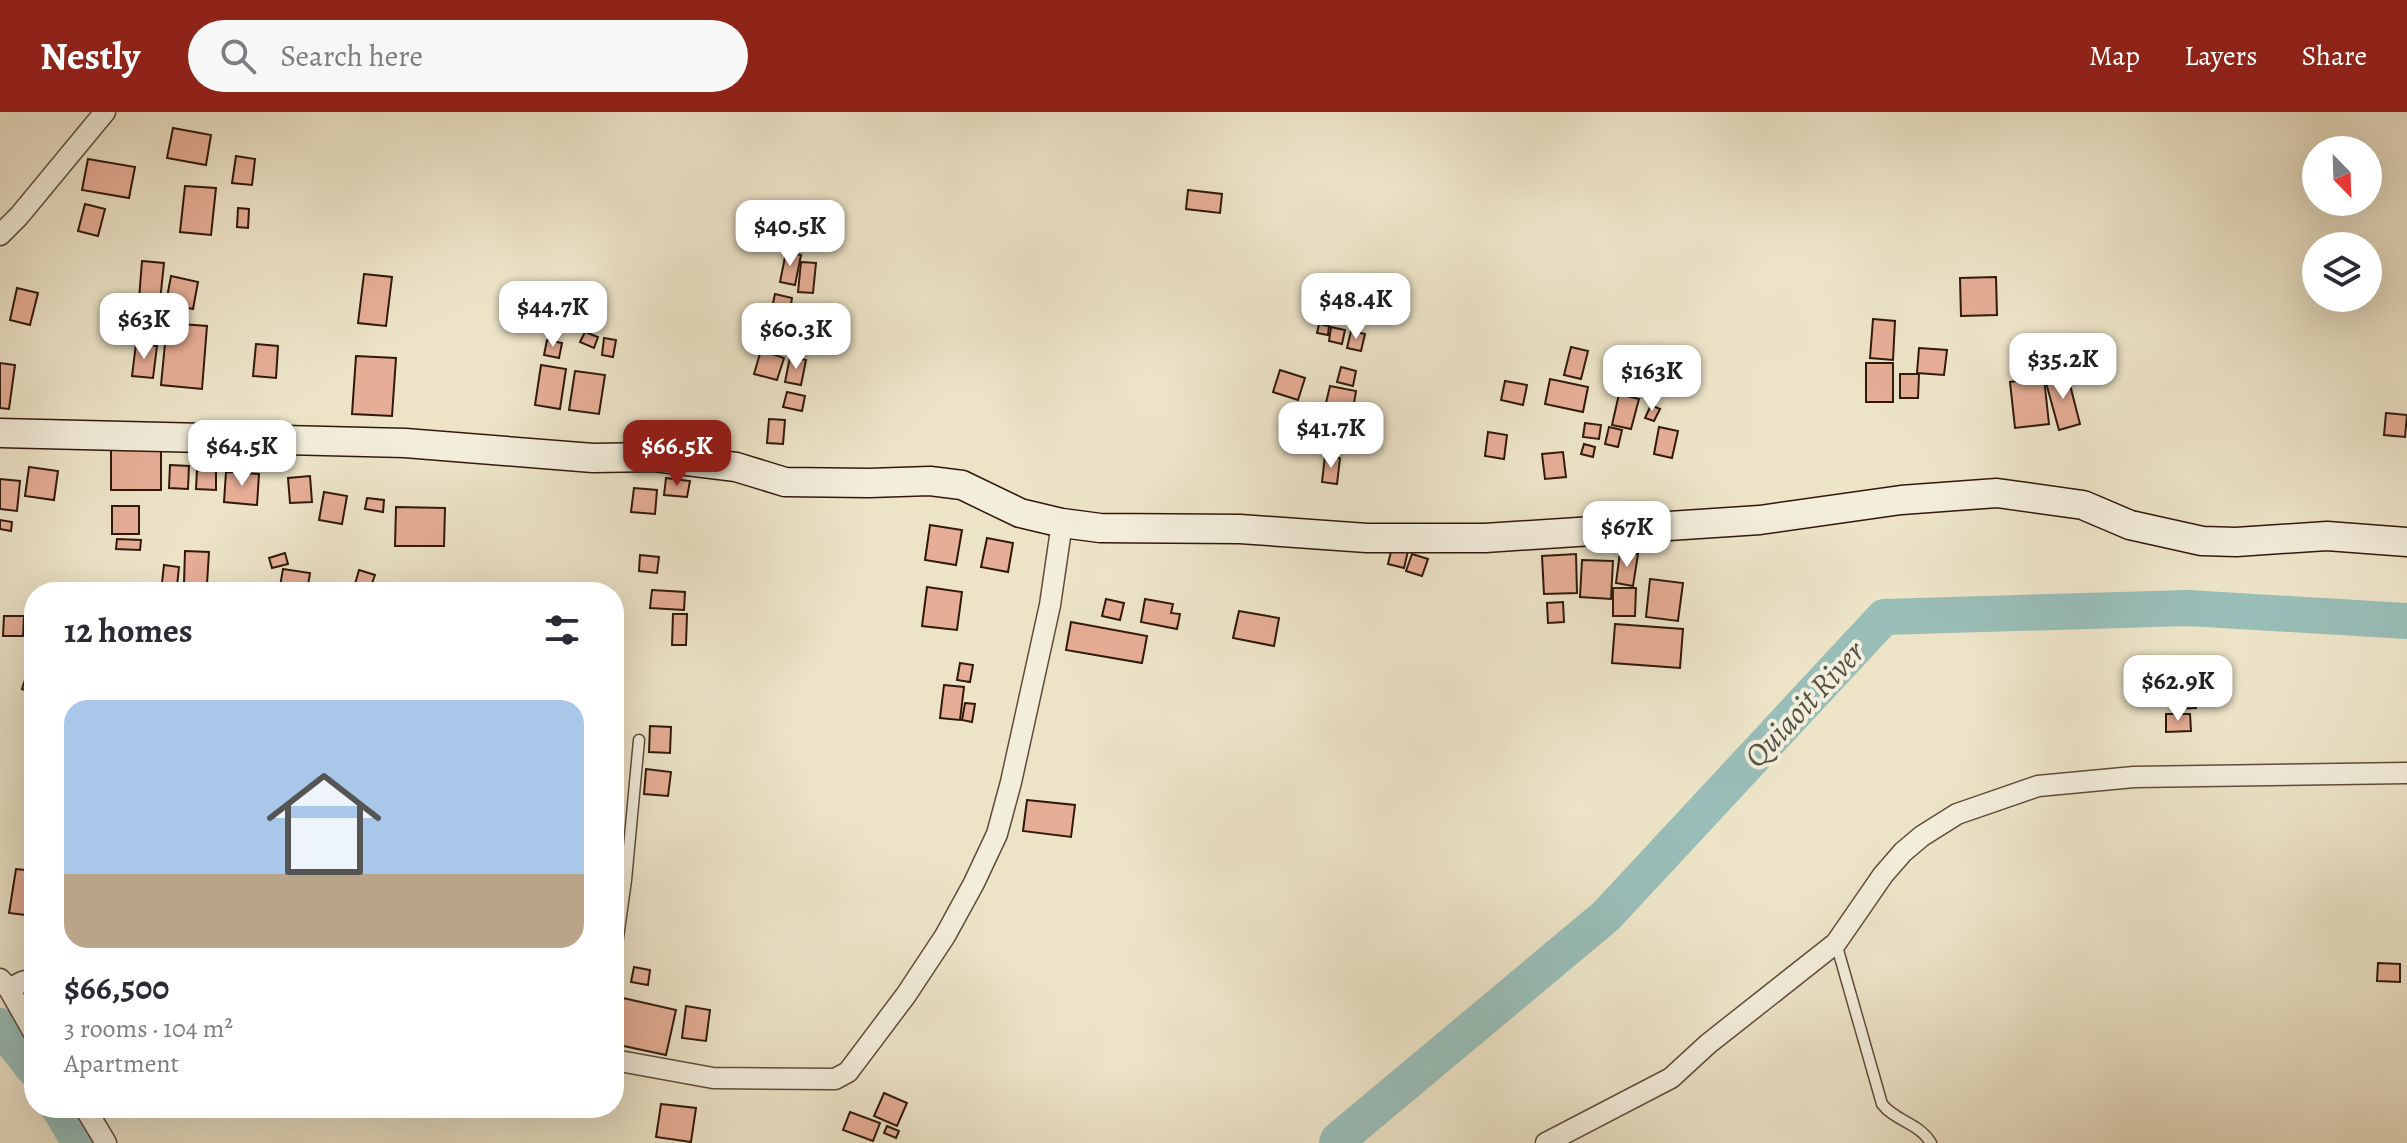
<!DOCTYPE html>
<meta charset="utf-8">
<style>
:root{--surface:#fff;--page:#f7f7f7;--text:#2b2b33;--muted:#7c7c81;--accent:#8f2418}
body{margin:0;font-family:Alegreya,serif;background:var(--page);color:var(--text);height:100vh;display:flex;flex-direction:column;font-size:30px;white-space:nowrap}
*{box-sizing:border-box;margin:0}
p{font-size:26px;color:var(--muted)}
.icon{flex:none;width:44px;height:44px;fill:none;stroke:currentColor;stroke-width:2;stroke-linecap:round;stroke-linejoin:round}
.map{position:relative;flex:1;overflow:hidden}
.panel{position:absolute;left:24px;top:470px;width:600px;height:536px;display:flex;flex-direction:column;background:var(--surface);border-radius:32px;box-shadow:0 8px 32px #0002}
.panel>*{flex:none}
.needle{width:52px;rotate:157deg}
.buttons{position:absolute;left:2302px;top:24px;display:grid;gap:16px}
.buttons a{display:grid;place-items:center;width:80px;height:80px;border-radius:50%;background:var(--surface);box-shadow:0 8px 32px #0002;font-size:40px}
.price{position:absolute;translate:-50% -68px;padding:0 18px;border-radius:16px;background:#fff;color:#222;font-size:26px;line-height:52px;filter:drop-shadow(0 2px 4px #0008)}
.price::after{content:'';position:absolute;left:50%;top:48px;width:24px;height:18px;margin-left:-12px;background:inherit;clip-path:polygon(0 0,100% 0,50% 100%)}
.price.on{background:var(--accent);color:#fff}
ul{padding:0;list-style:none}
li{display:grid;align-content:center;gap:16px;height:424px;padding:0 40px}
li span{display:grid;place-items:center;height:248px;border-radius:24px;color:#555}
li>.icon{margin-inline-start:auto}
span .icon{width:144px;height:144px;fill:#fffc;stroke-width:1}
li b{font-size:34px}
h2{display:flex;justify-content:space-between;align-items:center;height:96px;padding:0 40px;font-size:34px}
header{display:flex;align-items:center;gap:48px;box-sizing:border-box;height:112px;padding:0 40px;background:var(--accent);color:#fff}
header strong{font-size:38px}
nav{display:flex;gap:44px;margin-inline-start:auto;font-size:28px}
.search{width:560px;height:72px;background:var(--page);display:flex;align-items:center;gap:20px;box-sizing:border-box;padding:0 28px;border-radius:44px;color:var(--muted);font-size:30px}
.map>svg:first-child{display:block}
.lines{fill:none;stroke-linecap:round;stroke-linejoin:round}
.river{stroke:#99beb8;stroke-width:36}
.building{fill:#e6ae96;stroke:#30190b;stroke-width:2}
.lane-casing{stroke:#5f4c3a;stroke-width:13}
.street-casing{stroke:#5f4c3a;stroke-width:23}
.secondary-casing{stroke:#30190b;stroke-width:31}
.lane{stroke:#f3eddb;stroke-width:10}
.street{stroke:#f3eddb;stroke-width:20}
.secondary{stroke:#f3eddb;stroke-width:28}
.labels{text-anchor:middle;dominant-baseline:central;stroke-width:8;stroke-linejoin:round;paint-order:stroke}
.water-label{font-size:32px;font-style:italic;fill:#555348;stroke:#f3eddb}
</style>
<header>
<strong>Nestly</strong>
<div class="search"><svg class="icon" aria-label="search" viewBox="0 0 24 24"><circle cx="10" cy="10" r="6"/><path d="M15 15l6 6"/></svg>Search here</div>
<nav><a>Map</a><a>Layers</a><a>Share</a></nav>
</header>
<div class="map">
<svg width="2407" height="1031" viewBox="0 0 2407 1031">
<rect width="100%" height="100%" fill="#ede4c8"/>
<filter id="stains"><feTurbulence type="fractalNoise" baseFrequency=".0025" numOctaves="4"/><feColorMatrix values="0 0 0 0 .2 0 0 0 0 .09 0 0 0 0 .02 0 0 0 .5 -.17"/></filter>
<radialGradient id="worn" r=".72"><stop offset=".6" stop-color="#630" stop-opacity="0"/><stop offset="1" stop-color="#630" stop-opacity=".3"/></radialGradient>
<g class="lines">
<!-- river -->
<g class="river">
<polyline points="0,914 34,957"/>
<polyline points="59,996 80,1031"/>
<polyline points="1337,1031 1338,1028 1606,804 1884,505 2188,496 2407,509"/>
</g>
</g>
<!-- building -->
<g class="building">
<polygon points="173,16 211,23 206,53 167,46"/>
<polygon points="236,44 255,47 252,73 232,71"/>
<polygon points="88,47 135,55 129,86 82,78"/>
<polygon points="185,74 216,76 211,123 180,120"/>
<polygon points="1188,78 1222,82 1220,101 1186,97"/>
<polygon points="85,92 105,97 98,124 78,119"/>
<polygon points="238,96 249,97 248,116 237,115"/>
<polygon points="786,140 801,143 795,173 780,170"/>
<polygon points="142,149 164,151 160,189 139,187"/>
<polygon points="801,150 816,151 813,181 798,180"/>
<polygon points="364,162 392,165 386,214 358,211"/>
<polygon points="171,164 198,170 193,197 166,191"/>
<polygon points="1996,165 1997,203 1961,204 1960,166"/>
<polygon points="17,176 38,181 30,213 10,208"/>
<polygon points="563,176 581,181 574,207 555,202"/>
<polygon points="775,182 792,186 789,204 771,200"/>
<polygon points="766,202 786,207 782,221 762,217"/>
<polygon points="139,204 155,207 149,230 134,226"/>
<polygon points="1873,207 1895,209 1893,248 1870,246"/>
<polygon points="167,211 207,214 202,277 161,273"/>
<polygon points="1319,212 1329,214 1328,223 1317,221"/>
<polygon points="1331,215 1345,218 1342,232 1329,229"/>
<polygon points="1351,219 1365,222 1361,239 1347,236"/>
<polygon points="585,220 598,225 594,236 580,230"/>
<polygon points="789,221 809,223 807,241 786,239"/>
<polygon points="762,222 780,226 776,241 759,237"/>
<polygon points="604,226 616,228 613,245 602,243"/>
<polygon points="547,228 562,231 559,246 544,243"/>
<polygon points="136,232 157,234 153,266 132,264"/>
<polygon points="256,232 278,234 276,266 253,264"/>
<polygon points="1571,235 1588,239 1581,267 1564,263"/>
<polygon points="1919,236 1947,238 1944,263 1917,261"/>
<polygon points="761,238 784,246 777,268 754,262"/>
<polygon points="2060,238 2063,257 2032,262 2029,243"/>
<polygon points="356,244 396,246 392,304 352,302"/>
<polygon points="790,245 806,248 801,273 785,270"/>
<polygon points="0,251 15,253 9,297 0,296"/>
<rect x="1866" y="251" width="27" height="39"/>
<polygon points="541,253 566,257 560,297 535,293"/>
<polygon points="1341,255 1356,259 1353,274 1337,270"/>
<polygon points="1280,258 1305,266 1298,288 1273,280"/>
<polygon points="575,259 605,263 599,302 569,298"/>
<polygon points="2067,261 2080,312 2059,318 2045,267"/>
<polygon points="1900,262 1919,262 1918,286 1900,286"/>
<polygon points="2044,266 2049,312 2015,316 2010,270"/>
<polygon points="1550,267 1588,275 1583,300 1545,292"/>
<polygon points="1505,269 1527,273 1523,293 1501,288"/>
<polygon points="1330,274 1356,279 1353,297 1326,291"/>
<polygon points="787,280 805,284 802,299 783,295"/>
<polygon points="1619,282 1639,287 1631,317 1612,313"/>
<polygon points="1651,293 1660,297 1654,309 1645,306"/>
<polygon points="2386,301 2407,303 2405,325 2384,323"/>
<polygon points="769,307 785,308 783,332 767,331"/>
<polygon points="1307,309 1320,310 1319,324 1307,324"/>
<polygon points="1585,311 1601,313 1599,327 1583,325"/>
<polygon points="1609,315 1622,318 1618,335 1605,332"/>
<polygon points="1659,315 1678,319 1672,346 1654,342"/>
<polygon points="1488,320 1507,323 1504,347 1485,344"/>
<polygon points="1584,332 1595,335 1593,345 1581,342"/>
<rect x="111" y="337" width="50" height="41"/>
<polygon points="1563,340 1566,365 1545,367 1542,342"/>
<polygon points="1325,344 1340,346 1337,372 1322,370"/>
<polygon points="170,353 189,354 188,377 169,376"/>
<polygon points="29,355 58,359 54,388 25,384"/>
<polygon points="197,358 216,359 216,378 196,377"/>
<polygon points="226,360 259,362 257,393 224,390"/>
<polygon points="310,364 312,390 290,391 288,366"/>
<polygon points="666,366 690,369 687,385 664,383"/>
<polygon points="0,367 20,369 17,399 0,397"/>
<polygon points="634,376 657,378 655,402 631,400"/>
<polygon points="324,380 347,384 342,412 319,408"/>
<polygon points="367,386 384,388 383,400 365,397"/>
<rect x="112" y="394" width="27" height="28"/>
<polygon points="396,395 445,396 444,434 395,434"/>
<polygon points="0,408 12,410 11,419 0,417"/>
<polygon points="930,413 962,418 956,453 925,448"/>
<polygon points="987,426 1013,431 1008,460 981,455"/>
<polygon points="117,427 141,428 140,438 116,437"/>
<polygon points="1392,435 1408,439 1404,456 1388,452"/>
<polygon points="185,439 209,440 207,472 184,471"/>
<polygon points="1620,440 1638,442 1633,474 1616,471"/>
<polygon points="285,441 288,452 272,456 269,446"/>
<polygon points="1412,442 1428,447 1422,464 1406,459"/>
<polygon points="1576,442 1577,481 1544,482 1542,444"/>
<polygon points="640,443 659,445 657,461 639,459"/>
<polygon points="1582,448 1613,449 1611,487 1580,485"/>
<polygon points="164,453 179,455 177,474 162,471"/>
<polygon points="283,457 310,461 307,480 279,480"/>
<polygon points="359,458 375,463 370,477 355,472"/>
<polygon points="1650,467 1683,471 1678,509 1646,505"/>
<polygon points="927,475 962,480 957,518 922,514"/>
<polygon points="1613,476 1636,476 1635,504 1613,504"/>
<polygon points="652,478 685,480 684,498 650,496"/>
<polygon points="1106,487 1124,491 1120,508 1102,504"/>
<polygon points="1145,487 1173,492 1171,501 1180,502 1177,517 1141,510"/>
<polygon points="1563,490 1564,510 1548,511 1547,491"/>
<polygon points="1239,499 1279,506 1274,534 1233,526"/>
<polygon points="673,502 687,502 686,533 672,533"/>
<polygon points="4,504 24,504 23,524 3,524"/>
<polygon points="1071,510 1147,524 1142,551 1066,538"/>
<polygon points="1615,512 1683,517 1680,556 1612,551"/>
<polygon points="2172,550 2196,550 2196,596 2172,597"/>
<polygon points="960,551 973,553 970,570 957,568"/>
<polygon points="30,552 34,553 34,581 22,577"/>
<polygon points="944,573 964,575 960,608 940,606"/>
<polygon points="965,591 975,592 972,610 962,608"/>
<polygon points="2166,602 2190,602 2191,619 2166,620"/>
<polygon points="650,614 671,615 670,641 649,640"/>
<polygon points="646,657 671,660 668,684 644,682"/>
<polygon points="1027,688 1075,693 1071,725 1023,719"/>
<polygon points="16,757 34,759 34,804 9,801"/>
<polygon points="2378,851 2400,852 2400,870 2377,869"/>
<polygon points="634,855 650,858 648,873 631,870"/>
<polygon points="623,886 676,898 666,943 614,932"/>
<polygon points="686,894 710,898 706,929 682,926"/>
<polygon points="884,981 907,991 897,1014 874,1004"/>
<polygon points="661,992 696,996 691,1030 656,1025"/>
<polygon points="850,1000 880,1011 873,1029 843,1018"/>
<polygon points="887,1014 899,1019 896,1026 884,1021"/>
</g>
<g class="lines">
<!-- lane casing -->
<g class="lane-casing">
<g id="lane">
<path d="M1836,831L1882,992C1895,1009 1919,1011 1931,1031"/>
<polyline points="614,854 626,768 639,628"/>
</g>
</g>
<!-- street casing -->
<g class="street-casing">
<g id="street">
<polyline points="0,123 19,104 105,0"/>
<polyline points="0,867 9,877 34,921"/>
<polyline points="9,877 22,870 34,867"/>
<polyline points="614,948 713,966 835,967 848,960 906,883 945,824 974,771 997,722 1011,670 1050,493 1062,411"/>
<polyline points="85,996 106,1031"/>
<polyline points="1546,1031 1671,966 1708,932 1836,831 1883,763 1903,740 1922,724 1957,702 2038,674 2134,665 2407,661"/>
</g>
</g>
<!-- secondary casing -->
<g class="secondary-casing">
<polyline id="secondary" points="0,321 405,331 593,346 655,345 736,355 785,370 869,371 930,369 962,373 1020,401 1062,411 1100,416 1240,417 1367,426 1485,426 1760,408 1901,388 1997,381 2083,393 2130,413 2202,429 2236,430 2327,424 2407,430"/>
</g>
<!-- lane -->
<use href="#lane" class="lane"/>
<!-- street -->
<use href="#street" class="street"/>
<!-- secondary -->
<use href="#secondary" class="secondary"/>
</g>
<g class="labels">
<!-- water labels -->
<g class="water-label">
<text transform="translate(1804 592) rotate(-47)">Quiaoit River</text>
</g>
</g>
<rect width="100%" height="100%" filter="url(#stains)"/>
<rect width="100%" height="100%" fill="url(#worn)"/>
</svg>
<div class="buttons">
<a><svg class="needle" viewBox="-14 -14 28 28"><path d="M0-13l5 13h-10z" fill="#e53935"/><path d="M0 13l5-13h-10z" fill="#7c7c81"/></svg></a>
<a><svg class="icon" aria-label="layers" viewBox="0 0 24 24"><path d="M12 4l9 5-9 5-9-5zM3 14l9 5 9-5"/></svg></a>
</div>
<b class="price" style="left:790px;top:156px">$40.5K</b>
<b class="price" style="left:1356px;top:229px">$48.4K</b>
<b class="price" style="left:553px;top:237px">$44.7K</b>
<b class="price" style="left:144px;top:249px">$63K</b>
<b class="price" style="left:796px;top:259px">$60.3K</b>
<b class="price" style="left:2063px;top:289px">$35.2K</b>
<b class="price" style="left:1652px;top:301px">$163K</b>
<b class="price" style="left:1331px;top:358px">$41.7K</b>
<b class="price" style="left:242px;top:376px">$64.5K</b>
<b class="price on" style="left:677px;top:376px">$66.5K</b>
<b class="price" style="left:1627px;top:457px">$67K</b>
<b class="price" style="left:2178px;top:611px">$62.9K</b>
<section class="panel">
<h2>12 homes<svg class="icon" aria-label="filters" viewBox="0 0 24 24"><path d="M4 7h16M4 17h16"/><circle cx="9" cy="7" r="2"/><circle cx="15" cy="17" r="2"/></svg></h2>
<ul>
<li><span style="background:linear-gradient(#a9c7e8 70%,#b9a48a 0)"><svg class="icon" aria-label="home" viewBox="0 0 24 24"><path d="M3 11l9-7 9 7M6 9v11h12V9"/></svg></span><div><b>$66,500</b><p>3 rooms · 104 m²</p><p>Apartment</p></div></li>
</ul>
</section>
</div>
